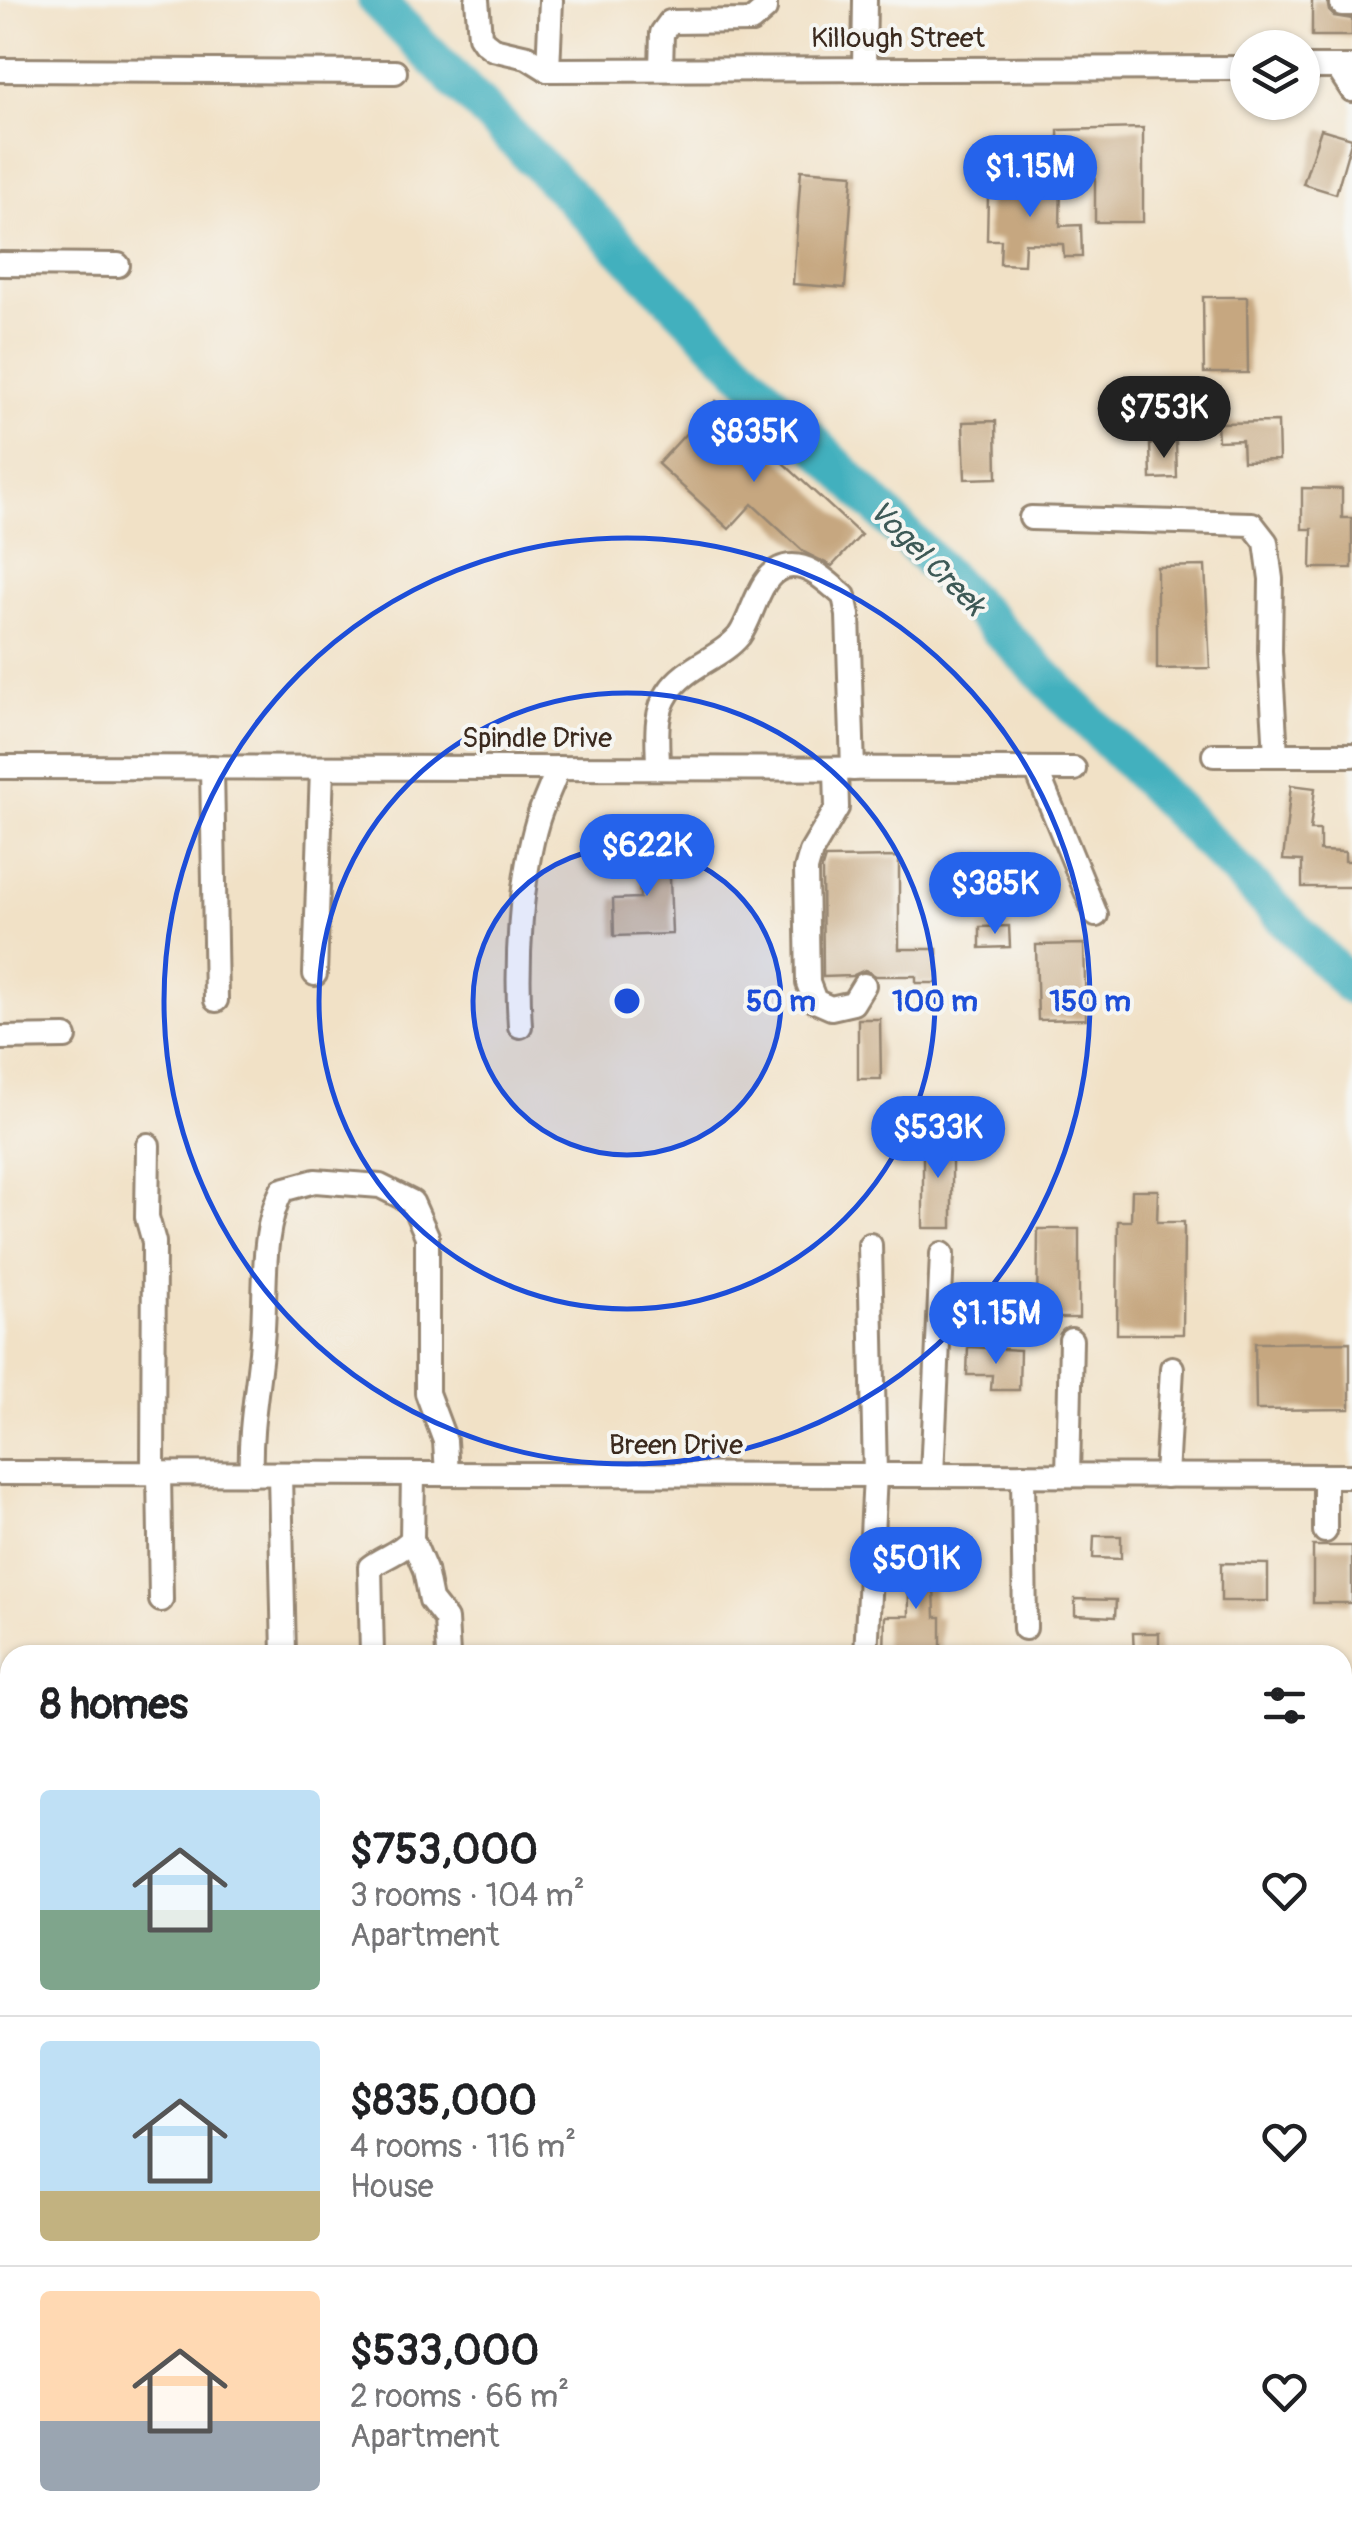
<!DOCTYPE html>
<meta charset="utf-8">
<style>
:root{--surface:#fff;--page:#f6f6f6;--text:#202124;--muted:#757577;--line:#e0e0e0;--accent:#2563eb}
body{margin:0;font-family:Pangolin,sans-serif;background:var(--page);color:var(--text);height:100vh;display:flex;flex-direction:column;font-size:38px;white-space:nowrap}
*{box-sizing:border-box;margin:0}
p{font-size:32px;color:var(--muted)}
.icon{flex:none;width:55px;height:55px;fill:none;stroke:currentColor;stroke-width:2;stroke-linecap:round;stroke-linejoin:round}
.map{position:relative;flex:1;overflow:hidden}
.sheet{position:absolute;left:0px;top:1645px;width:1352px;height:892px;display:flex;flex-direction:column;background:var(--surface);border-radius:30px 30px 0 0;box-shadow:0 2px 8px #0004}
.sheet>*{flex:none}
.buttons{position:absolute;left:1230px;top:30px;display:grid;gap:20px}
.buttons a{display:grid;place-items:center;width:90px;height:90px;border-radius:50%;background:var(--surface);box-shadow:0 2px 8px #0004;font-size:50px}
.price{position:absolute;translate:-50% -85px;padding:0 22px;border-radius:35px;background:var(--accent);color:#fff;font-size:32px;line-height:65px;filter:drop-shadow(0 2px 5px #0008)}
.price::after{content:'';position:absolute;left:50%;top:60px;width:30px;height:22px;margin-left:-15px;background:inherit;clip-path:polygon(0 0,100% 0,50% 100%)}
.price.selected{background:#222;color:#fff}
ul{padding:0;list-style:none}
li{display:flex;align-items:center;gap:30px;height:250px;padding:0 40px}
li+li{border-top:2px solid var(--line)}
li span{display:grid;place-items:center;flex:none;width:280px;height:200px;border-radius:10px;color:#555}
li>.icon{margin-inline-start:auto}
span .icon{width:120px;height:120px;fill:#fffc;stroke-width:1}
li b{font-size:42px}
h2{display:flex;justify-content:space-between;align-items:center;height:120px;padding:0 40px;font-size:42px}
.map>svg:first-child{display:block}
.lines{fill:none;stroke-linecap:round;stroke-linejoin:round}
.river{stroke:#42b0be;stroke-width:38}
.building{fill:#c6a780}
.minor-casing{stroke:#968672;stroke-width:28}
.minor{stroke:#fff;stroke-width:22}
.ring{fill:none;stroke:#1d4ed8;stroke-width:5}
.labels{text-anchor:middle;dominant-baseline:central;stroke-width:8;stroke-linejoin:round;paint-order:stroke}
.street-label{font-size:28px;fill:#3b2a1e;stroke:#f6f6f2}
.water-label{font-size:30px;font-style:italic;fill:#3d5956;stroke:#f6f6f2}
.centre{fill:#1d4ed8;stroke:#f6f6f2;stroke-width:5}
.ring-label{font-size:30px;text-anchor:middle;font-weight:bold;fill:#1d4ed8;stroke:#f6f6f2;stroke-width:8;stroke-linejoin:round;paint-order:stroke}
</style>
<div class="map">
<svg width="1352" height="2537" viewBox="0 0 1352 2537">
<rect width="100%" height="100%" fill="#f6f6f2"/>
<filter id="ink" filterUnits="userSpaceOnUse"><feTurbulence type="fractalNoise" baseFrequency=".01" numOctaves="2"/><feDisplacementMap in="SourceGraphic" scale="20" xChannelSelector="R" yChannelSelector="G"/><feConvolveMatrix kernelMatrix="1 2 1 2 8 2 1 2 1" color-interpolation-filters="sRGB"/></filter>
<filter id="wash" filterUnits="userSpaceOnUse"><feTurbulence type="fractalNoise" baseFrequency=".0048" numOctaves="4" result="noise"/><feDisplacementMap in="SourceGraphic" scale="40" xChannelSelector="R" yChannelSelector="G"/><feGaussianBlur stdDeviation="2.25" result="paint"/><feColorMatrix in="noise" values="0 0 0 0 0 0 0 0 0 0 0 0 0 0 0 0 0 1.4 0 .05"/><feComposite in="paint" operator="in"/></filter>
<g filter="url(#wash)">
<rect width="100%" height="100%" fill="#f1e1c6"/>
<g class="lines">
<!-- river -->
<polyline class="river" points="376,0 1352,987"/>
</g>
<g id="blocks">
<!-- building -->
<g class="building">
<polygon points="1312,0 1327,0 1329,11 1334,16 1352,19 1352,36 1312,36"/>
<polygon points="1143,128 1143,222 1095,222 1095,178 1059,179 1058,130"/>
<polygon points="1321,129 1352,138 1336,194 1303,184"/>
<polygon points="801,170 853,174 845,288 793,284"/>
<polygon points="1003,181 1061,181 1060,226 1081,225 1082,257 1064,257 1063,244 1025,243 1024,265 1000,264 1001,240 987,240 988,196 1003,196"/>
<polygon points="1203,297 1247,297 1248,373 1204,373"/>
<polygon points="716,401 861,535 832,566 804,552 752,504 729,529 658,464"/>
<polygon points="996,421 997,478 965,479 963,422"/>
<polygon points="1278,422 1279,460 1243,461 1242,440 1218,441 1217,423"/>
<polygon points="1176,442 1177,478 1151,479 1150,444"/>
<polygon points="1302,488 1342,489 1342,518 1352,518 1352,568 1311,568 1312,529 1302,529"/>
<polygon points="1205,566 1210,668 1157,669 1157,567"/>
<polygon points="1291,785 1315,788 1310,830 1320,830 1320,851 1345,852 1345,861 1352,861 1352,887 1302,887 1302,861 1283,860"/>
<polygon points="669,850 672,934 614,936 613,899 640,898 638,851"/>
<polygon points="967,852 1012,854 1011,877 993,876 993,892 983,891 983,906 965,906 965,892 945,891 947,859 967,860"/>
<polygon points="899,857 899,949 937,949 938,983 916,983 916,976 876,976 865,970 852,976 823,977 822,868 825,858"/>
<polygon points="1009,926 1010,947 980,948 980,927"/>
<polygon points="1084,944 1086,1019 1038,1020 1036,945"/>
<polygon points="858,1019 880,1019 881,1079 858,1079"/>
<rect x="923" y="1134" width="29" height="94"/>
<polygon points="1132,1190 1158,1190 1157,1222 1184,1222 1183,1334 1117,1334 1118,1221 1131,1221"/>
<polygon points="1038,1229 1079,1229 1079,1318 1037,1318"/>
<polygon points="1350,1342 1350,1409 1256,1410 1255,1343"/>
<polygon points="968,1347 1020,1350 1019,1390 991,1390 992,1375 967,1375"/>
<polygon points="1094,1536 1121,1536 1121,1559 1093,1558"/>
<rect x="1313" y="1546" width="39" height="57"/>
<polygon points="908,1549 933,1549 935,1617 941,1617 941,1655 884,1655 885,1616 909,1616"/>
<polygon points="1221,1563 1268,1564 1268,1601 1221,1601"/>
<polygon points="1075,1599 1116,1600 1115,1617 1075,1615"/>
<polygon points="1133,1633 1159,1633 1159,1655 1134,1655"/>
</g>
</g>
</g>
<g filter="url(#ink)">
<use href="#blocks" fill-opacity="0" stroke="#968672" stroke-width="2.5"/>
<g class="lines">
<!-- minor casing -->
<g class="minor-casing">
<g id="minor">
<polyline points="477,0 480,36 484,42 493,49 527,57 548,70"/>
<polyline points="1342,0 1342,4 1352,4"/>
<polyline points="1302,67 1352,67"/>
<polyline points="1337,67 1352,90"/>
<polyline points="864,68 865,0"/>
<polyline points="661,69 662,33 670,22 751,21 765,9 765,0"/>
<polyline points="0,70 395,72"/>
<polyline points="548,70 1248,68"/>
<polyline points="548,70 551,0"/>
<polyline points="0,264 118,265"/>
<polyline points="1031,518 1252,524 1266,542 1271,579 1270,651 1276,755"/>
<polyline points="1214,755 1352,755"/>
<polyline points="0,767 1074,769"/>
<polyline points="212,767 216,1000"/>
<path d="M658,768C658,743 653,715 668,693C685,666 721,658 739,636C754,616 758,574 785,567C808,561 828,583 844,596L848,615L853,769"/>
<polyline points="836,769 837,808 811,852 806,870 808,983 815,1001 831,1008 853,1003 864,985"/>
<polyline points="1036,769 1096,915"/>
<polyline points="315,974 322,768"/>
<path d="M520,1026C516,964 520,878 538,819C544,801 552,785 558,768"/>
<polyline points="0,1038 65,1037"/>
<polyline points="148,1145 147,1217 154,1242 153,1474"/>
<polyline points="0,1473 1352,1476"/>
<polyline points="159,1474 161,1600"/>
<path d="M251,1474C249,1429 258,1387 262,1342C267,1292 259,1235 282,1190L315,1181L380,1186L412,1202L427,1236V1393L445,1441L447,1474"/>
<polyline points="280,1474 284,1655"/>
<polyline points="932,1475 942,1254"/>
<polyline points="1023,1475 1025,1628"/>
<polyline points="1068,1475 1071,1340"/>
<polyline points="1166,1476 1172,1368"/>
<polyline points="1325,1531 1325,1476"/>
<polyline points="412,1539 425,1570 431,1600 446,1619 448,1655"/>
<path d="M372,1655L370,1567C385,1556 400,1553 412,1539L413,1474"/>
<polyline points="866,1655 875,1475 870,1245"/>
<polyline points="1342,2483 1352,2483"/>
<polyline points="130,2537 130,2528"/>
</g>
</g>
<!-- minor -->
<use href="#minor" class="minor"/>
</g>
</g>
<!-- distance rings -->
<circle cx="627" cy="1001" r="154" fill="#1d4ed8" fill-opacity=".12"/>
<g class="ring">
<circle cx="627" cy="1001" r="154"/>
<circle cx="627" cy="1001" r="308"/>
<circle cx="627" cy="1001" r="463"/>
</g>
<g class="labels">
<!-- street labels -->
<g class="street-label">
<text x="898" y="38">Killough Street</text>
<text x="537" y="738">Spindle Drive</text>
<text x="676" y="1445">Breen Drive</text>
</g>
<!-- water labels -->
<g class="water-label">
<text transform="translate(927 558) rotate(45)">Vogel Creek</text>
</g>
</g>
<circle cx="627" cy="1001" r="15" class="centre"/>
<g class="ring-label">
<text x="781" y="1011">50 m</text>
<text x="935" y="1011">100 m</text>
<text x="1090" y="1011">150 m</text>
</g>
</svg>
<div class="buttons">
<a><svg class="icon" aria-label="layers" viewBox="0 0 24 24"><path d="M12 4l9 5-9 5-9-5zM3 14l9 5 9-5"/></svg></a>
</div>
<b class="price" style="left:1030px;top:220px">$1.15M</b>
<b class="price selected" style="left:1164px;top:461px">$753K</b>
<b class="price" style="left:754px;top:485px">$835K</b>
<b class="price" style="left:647px;top:899px">$622K</b>
<b class="price" style="left:995px;top:937px">$385K</b>
<b class="price" style="left:938px;top:1181px">$533K</b>
<b class="price" style="left:996px;top:1367px">$1.15M</b>
<b class="price" style="left:916px;top:1612px">$501K</b>
<section class="sheet">
<h2>8 homes<svg class="icon" aria-label="filters" viewBox="0 0 24 24"><path d="M4 7h16M4 17h16"/><circle cx="9" cy="7" r="2"/><circle cx="15" cy="17" r="2"/></svg></h2>
<ul>
<li><span style="background:linear-gradient(#bfe0f5 60%,#7fa58c 0)"><svg class="icon" aria-label="home" viewBox="0 0 24 24"><path d="M3 11l9-7 9 7M6 9v11h12V9"/></svg></span><div><b>$753,000</b><p>3 rooms · 104 m²</p><p>Apartment</p></div><svg class="icon" aria-label="heart" viewBox="0 0 24 24"><path d="M12 20l-8-8c-3-5 5-10 8-4 3-6 11-1 8 4z"/></svg></li>
<li><span style="background:linear-gradient(#bfe0f5 75%,#c2b280 0)"><svg class="icon" aria-label="home" viewBox="0 0 24 24"><path d="M3 11l9-7 9 7M6 9v11h12V9"/></svg></span><div><b>$835,000</b><p>4 rooms · 116 m²</p><p>House</p></div><svg class="icon" aria-label="heart" viewBox="0 0 24 24"><path d="M12 20l-8-8c-3-5 5-10 8-4 3-6 11-1 8 4z"/></svg></li>
<li><span style="background:linear-gradient(#ffd9b3 65%,#9aa5b1 0)"><svg class="icon" aria-label="home" viewBox="0 0 24 24"><path d="M3 11l9-7 9 7M6 9v11h12V9"/></svg></span><div><b>$533,000</b><p>2 rooms · 66 m²</p><p>Apartment</p></div><svg class="icon" aria-label="heart" viewBox="0 0 24 24"><path d="M12 20l-8-8c-3-5 5-10 8-4 3-6 11-1 8 4z"/></svg></li>
</ul>
</section>
</div>
